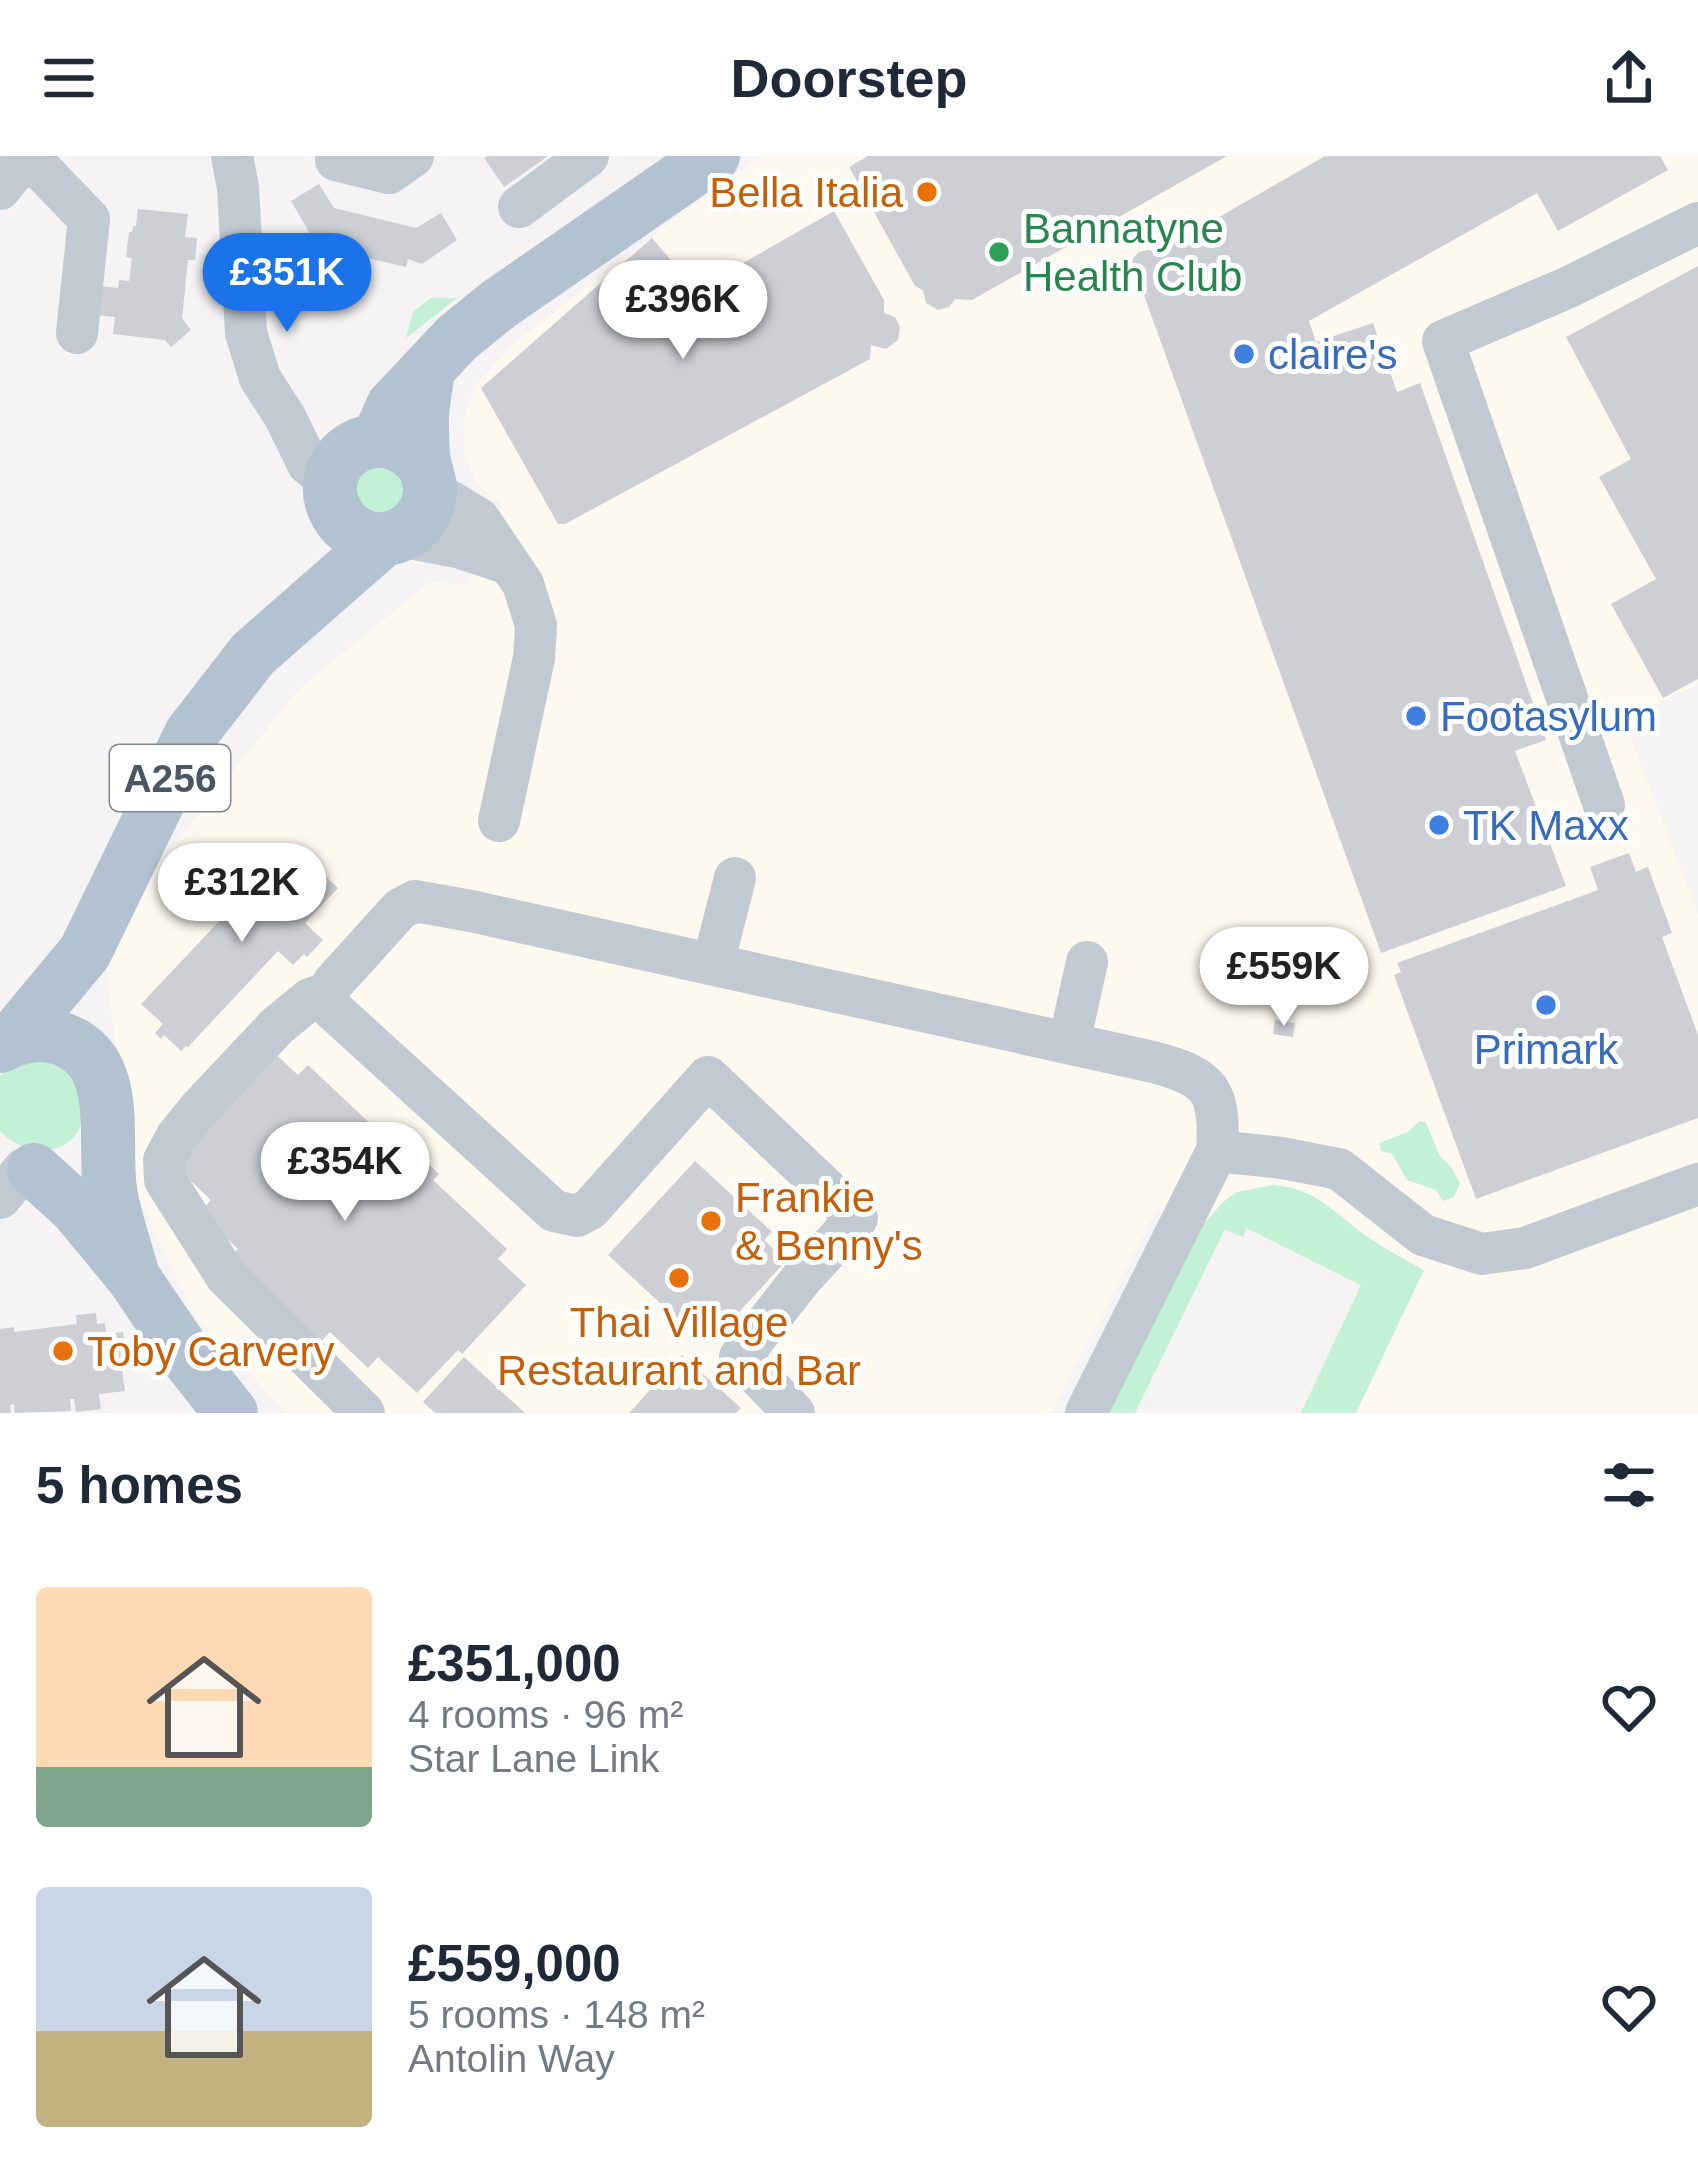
<!DOCTYPE html>
<meta charset="utf-8">
<style>
:root{--surface:#fff;--page:#f6f6f7;--text:#1f2937;--muted:#747a83;--accent:#1a73e8}
body{margin:0;font-family:Helvetica,sans-serif;background:var(--page);color:var(--text);height:100vh;display:flex;flex-direction:column;font-size:45px;white-space:nowrap}
*{box-sizing:border-box;margin:0}
p{font-size:39px;color:var(--muted)}
.icon{flex:none;width:66px;height:66px;fill:none;stroke:currentColor;stroke-width:2;stroke-linecap:round;stroke-linejoin:round}
.map{position:relative;height:1257px;overflow:hidden}
.drawer{display:flex;flex-direction:column;background:var(--surface);flex:1}
.drawer>*{flex:none}
.price{position:absolute;translate:-50% -102px;padding:0 27px;border-radius:42px;background:#fff;color:#222;font-size:39px;line-height:78px;filter:drop-shadow(0 3px 6px #0008)}
.price::after{content:'';position:absolute;left:50%;top:72px;width:36px;height:27px;margin-left:-18px;background:inherit;clip-path:polygon(0 0,100% 0,50% 100%)}
.price.current{background:var(--accent);color:#fff}
ul{padding:0;list-style:none}
li{display:flex;align-items:center;gap:36px;height:300px;padding:0 36px}
li span{display:grid;place-items:center;flex:none;width:336px;height:240px;border-radius:12px;color:#555}
li>.icon{margin-inline-start:auto}
span .icon{width:144px;height:144px;fill:#fffc;stroke-width:1}
li b{font-size:51px}
h2{display:flex;justify-content:space-between;align-items:center;height:144px;padding:0 36px;font-size:51px}
header{display:flex;justify-content:space-between;align-items:center;height:156px;padding:0 36px;background:var(--surface);font-size:54px;font-weight:600}
.map>svg:first-child{display:block}
.commercial{fill:#fdf9ef}
.green{fill:#c3f1d5}
.building{fill:#cdcfd5}
.lines{fill:none;stroke-linecap:round;stroke-linejoin:round}
.minor{stroke:#c1cad2;stroke-width:42}
.major{stroke:#b3c2d1;stroke-width:54}
.food-dot{fill:#e8710a;stroke:#fff;stroke-width:4.5}
.leisure-dot{fill:#2e9e5b;stroke:#fff;stroke-width:4.5}
.shop-dot{fill:#3f7fe0;stroke:#fff;stroke-width:4.5}
.labels{text-anchor:middle;dominant-baseline:central;stroke-width:10;stroke-linejoin:round;paint-order:stroke}
.shield{fill:#fff;stroke:#808990;stroke-width:3}
.shield-label{font-size:39px;font-weight:bold;fill:#4a5661}
.food-label{font-size:42px;fill:#c56008;stroke:#fff;text-anchor:start}
.leisure-label{font-size:42px;fill:#27864d;stroke:#fff;text-anchor:start}
.shop-label{font-size:42px;fill:#366cbe;stroke:#fff;text-anchor:start}
</style>
<header><svg class="icon" aria-label="menu" viewBox="0 0 24 24"><path d="M4 6h16M4 12h16M4 18h16"/></svg>Doorstep<svg class="icon" aria-label="share" viewBox="0 0 24 24"><path d="M12 15V3M7 8l5-5 5 5M5 13v7h14v-7"/></svg></header>
<div class="map">
<svg width="1698" height="1257" viewBox="0 0 1698 1257">
<rect width="100%" height="100%" fill="#f5f3f3"/>
<!-- commercial -->
<polygon class="commercial" points="761,0 1698,0 1698,528 1624,564 1698,759 1698,1257 1356,1257 1423,1114 1364,1079 1337,1055 1200,1071 1157,1052 1051,1257 288,1257 195,1162 131,1026 106,808 155,713 299,533 430,426 469,429 502,349 477,328 465,299 463,264 476,229 514,187 706,39"/>
<!-- green -->
<g class="green">
<polygon points="431,142 457,142 406,182 413,156"/>
<polygon points="393,305 413,341 368,369 347,322"/>
<path d="M31,900L76,917C78,931 86,953 82,966C70,1004 22,999 0,975V919Z"/>
<polygon points="1420,965 1426,967 1440,1000 1452,1012 1460,1027 1454,1041 1443,1045 1436,1034 1407,1024 1392,998 1381,995 1379,987 1408,976"/>
<path d="M1273,1029C1318,1033 1331,1055 1365,1079C1383,1092 1404,1103 1424,1114L1356,1257H1301L1361,1129L1247,1072L1243,1081L1225,1073L1135,1257H1105L1189,1084L1223,1046L1237,1036Z"/>
</g>
<!-- building -->
<g class="building">
<polygon points="488,0 548,0 504,31 484,2"/>
<polygon points="868,0 1227,0 972,144 955,143 949,151 938,154 926,147 923,134 915,130 849,11"/>
<polygon points="1325,0 1660,0 1668,14 1558,75 1537,37 1309,165 1316,186 1373,167 1397,236 1420,227 1546,584 1515,595 1566,730 1381,797 1141,131 1132,125 1128,113 1132,103 1139,96 1149,94 1157,97"/>
<polygon points="319,28 334,52 416,72 441,57 457,84 422,108 408,103 406,111 325,92 326,84 312,81 291,45"/>
<polygon points="138,53 188,58 185,81 197,82 195,104 188,104 182,162 191,174 171,191 165,184 113,178 115,161 68,156 71,127 118,132 119,124 129,125 132,102 126,101 129,76 132,76 133,70 136,70"/>
<polygon points="834,55 884,144 884,157 895,161 898,167 900,172 898,184 886,193 871,189 870,203 565,368 558,368 481,232 652,82 696,134"/>
<polygon points="1698,110 1698,523 1663,542 1611,448 1656,423 1599,321 1631,303 1566,181"/>
<polygon points="291,688 338,732 305,767 323,784 307,801 304,798 293,809 278,795 188,891 186,890 181,895 164,879 161,883 155,877 163,868 141,848 243,740 228,726 244,709 259,722"/>
<polygon points="1629,697 1636,716 1648,711 1672,777 1662,781 1698,879 1698,962 1476,1043 1394,819 1401,816 1397,807 1598,734 1590,711"/>
<polygon points="1275,864 1295,867 1293,881 1273,878"/>
<polygon points="268,891 298,919 308,909 376,973 383,966 439,1018 433,1024 507,1093 498,1103 526,1129 462,1198 458,1194 417,1237 378,1201 368,1212 330,1176 318,1189 227,1104 238,1093 199,1057 211,1044 171,1006"/>
<polygon points="695,1005 772,1076 764,1084 786,1105 717,1180 696,1160 686,1171 608,1099"/>
<polygon points="96,1157 97,1168 105,1167 106,1178 123,1176 128,1212 122,1213 125,1235 99,1238 101,1253 76,1256 74,1243 70,1243 71,1255 15,1257 14,1248 10,1249 11,1257 0,1257 0,1173 14,1171 14,1176 77,1168 76,1159"/>
<polygon points="682,1199 741,1252 736,1257 629,1257"/>
<polygon points="464,1201 525,1257 435,1257 423,1246"/>
</g>
<g class="lines">
<!-- minor -->
<g class="minor">
<polyline points="232,0 238,32 246,177 260,222 285,261 308,308 331,327"/>
<polyline points="336,4 389,17 413,0"/>
<polyline points="0,33 12,18 31,3 89,63 77,177"/>
<polyline points="519,51 588,0"/>
<polyline points="430,333 479,363 523,428 536,469 534,502 499,665"/>
<polyline points="399,380 461,392 509,408"/>
<polyline points="1604,649 1443,185 1569,131 1698,67"/>
<polyline points="713,808 735,722"/>
<polyline points="327,837 310,843 277,870 199,953 177,980 164,1004 165,1024 226,1120 364,1257"/>
<polyline points="1069,887 1087,806"/>
<polyline points="1217,995 1282,1002 1339,1013 1423,1079 1482,1098 1525,1092 1698,1028"/>
<polyline points="0,1042 24,1013"/>
<path d="M794,1257L740,1201L802,1122L857,1062L708,921L590,1053L577,1060L554,1055L331,852L327,837L334,826L400,753L415,745L471,755L1153,906C1211,921 1221,935 1217,995L1086,1257"/>
</g>
<!-- major -->
<g class="major">
<polyline points="378,284 393,250 457,182 499,148 713,0"/>
<path d="M425,311C383,252 306,303 337,358C346,374 365,385 384,383C409,381 430,359 430,334C430,324 426,316 424,306C422,295 422,281 422,269C421,251 426,232 428,214"/>
<polyline points="12,884 85,796 191,578 253,498 383,384"/>
<path d="M0,890C20,880 40,875 62,883C126,906 101,988 111,1040C116,1067 126,1094 133,1121"/>
<polyline points="34,1014 76,1052 133,1121 190,1205 231,1257"/>
</g>
</g>
<!-- markers -->
<g class="food-dot">
<circle cx="927" cy="36" r="12"/>
<circle cx="711" cy="1065" r="12"/>
<circle cx="679" cy="1122" r="12"/>
<circle cx="63" cy="1195" r="12"/>
</g>
<circle class="leisure-dot" cx="999" cy="96" r="12"/>
<g class="shop-dot">
<circle cx="1244" cy="198" r="12"/>
<circle cx="1416" cy="560" r="12"/>
<circle cx="1439" cy="669" r="12"/>
<circle cx="1546" cy="849" r="12"/>
</g>
<g class="labels">
<!-- shield labels -->
<rect class="shield" x="110" y="589" width="120" height="66" rx="9"/>
<g class="shield-label">
<text x="170" y="622">A256</text>
</g>
<!-- food labels -->
<g class="food-label">
<text x="903" y="36" text-anchor="end">Bella Italia</text>
<text x="735" y="1041">Frankie<tspan x="735" dy="48">&amp; Benny's</tspan></text>
<text x="679" y="1166" text-anchor="middle">Thai Village<tspan x="679" dy="48">Restaurant and Bar</tspan></text>
<text x="87" y="1195">Toby Carvery</text>
</g>
<!-- leisure labels -->
<g class="leisure-label">
<text x="1023" y="72">Bannatyne<tspan x="1023" dy="48">Health Club</tspan></text>
</g>
<!-- shop labels -->
<g class="shop-label">
<text x="1268" y="198">claire's</text>
<text x="1440" y="560">Footasylum</text>
<text x="1463" y="669">TK Maxx</text>
<text x="1546" y="893" text-anchor="middle">Primark</text>
</g>
</g>
</svg>
<b class="price current" style="left:287px;top:179px">£351K</b>
<b class="price" style="left:683px;top:206px">£396K</b>
<b class="price" style="left:242px;top:789px">£312K</b>
<b class="price" style="left:1284px;top:873px">£559K</b>
<b class="price" style="left:345px;top:1068px">£354K</b>
</div>
<section class="drawer">
<h2>5 homes<svg class="icon" aria-label="filters" viewBox="0 0 24 24"><path d="M4 7h16M4 17h16"/><circle cx="9" cy="7" r="2"/><circle cx="15" cy="17" r="2"/></svg></h2>
<ul>
<li><span style="background:linear-gradient(#ffd9b3 75%,#7fa58c 0)"><svg class="icon" aria-label="home" viewBox="0 0 24 24"><path d="M3 11l9-7 9 7M6 9v11h12V9"/></svg></span><div><b>£351,000</b><p>4 rooms · 96 m²</p><p>Star Lane Link</p></div><svg class="icon" aria-label="heart" viewBox="0 0 24 24"><path d="M12 20l-8-8c-3-5 5-10 8-4 3-6 11-1 8 4z"/></svg></li>
<li><span style="background:linear-gradient(#c9d6e8 60%,#c2b280 0)"><svg class="icon" aria-label="home" viewBox="0 0 24 24"><path d="M3 11l9-7 9 7M6 9v11h12V9"/></svg></span><div><b>£559,000</b><p>5 rooms · 148 m²</p><p>Antolin Way</p></div><svg class="icon" aria-label="heart" viewBox="0 0 24 24"><path d="M12 20l-8-8c-3-5 5-10 8-4 3-6 11-1 8 4z"/></svg></li>
</ul>
</section>
